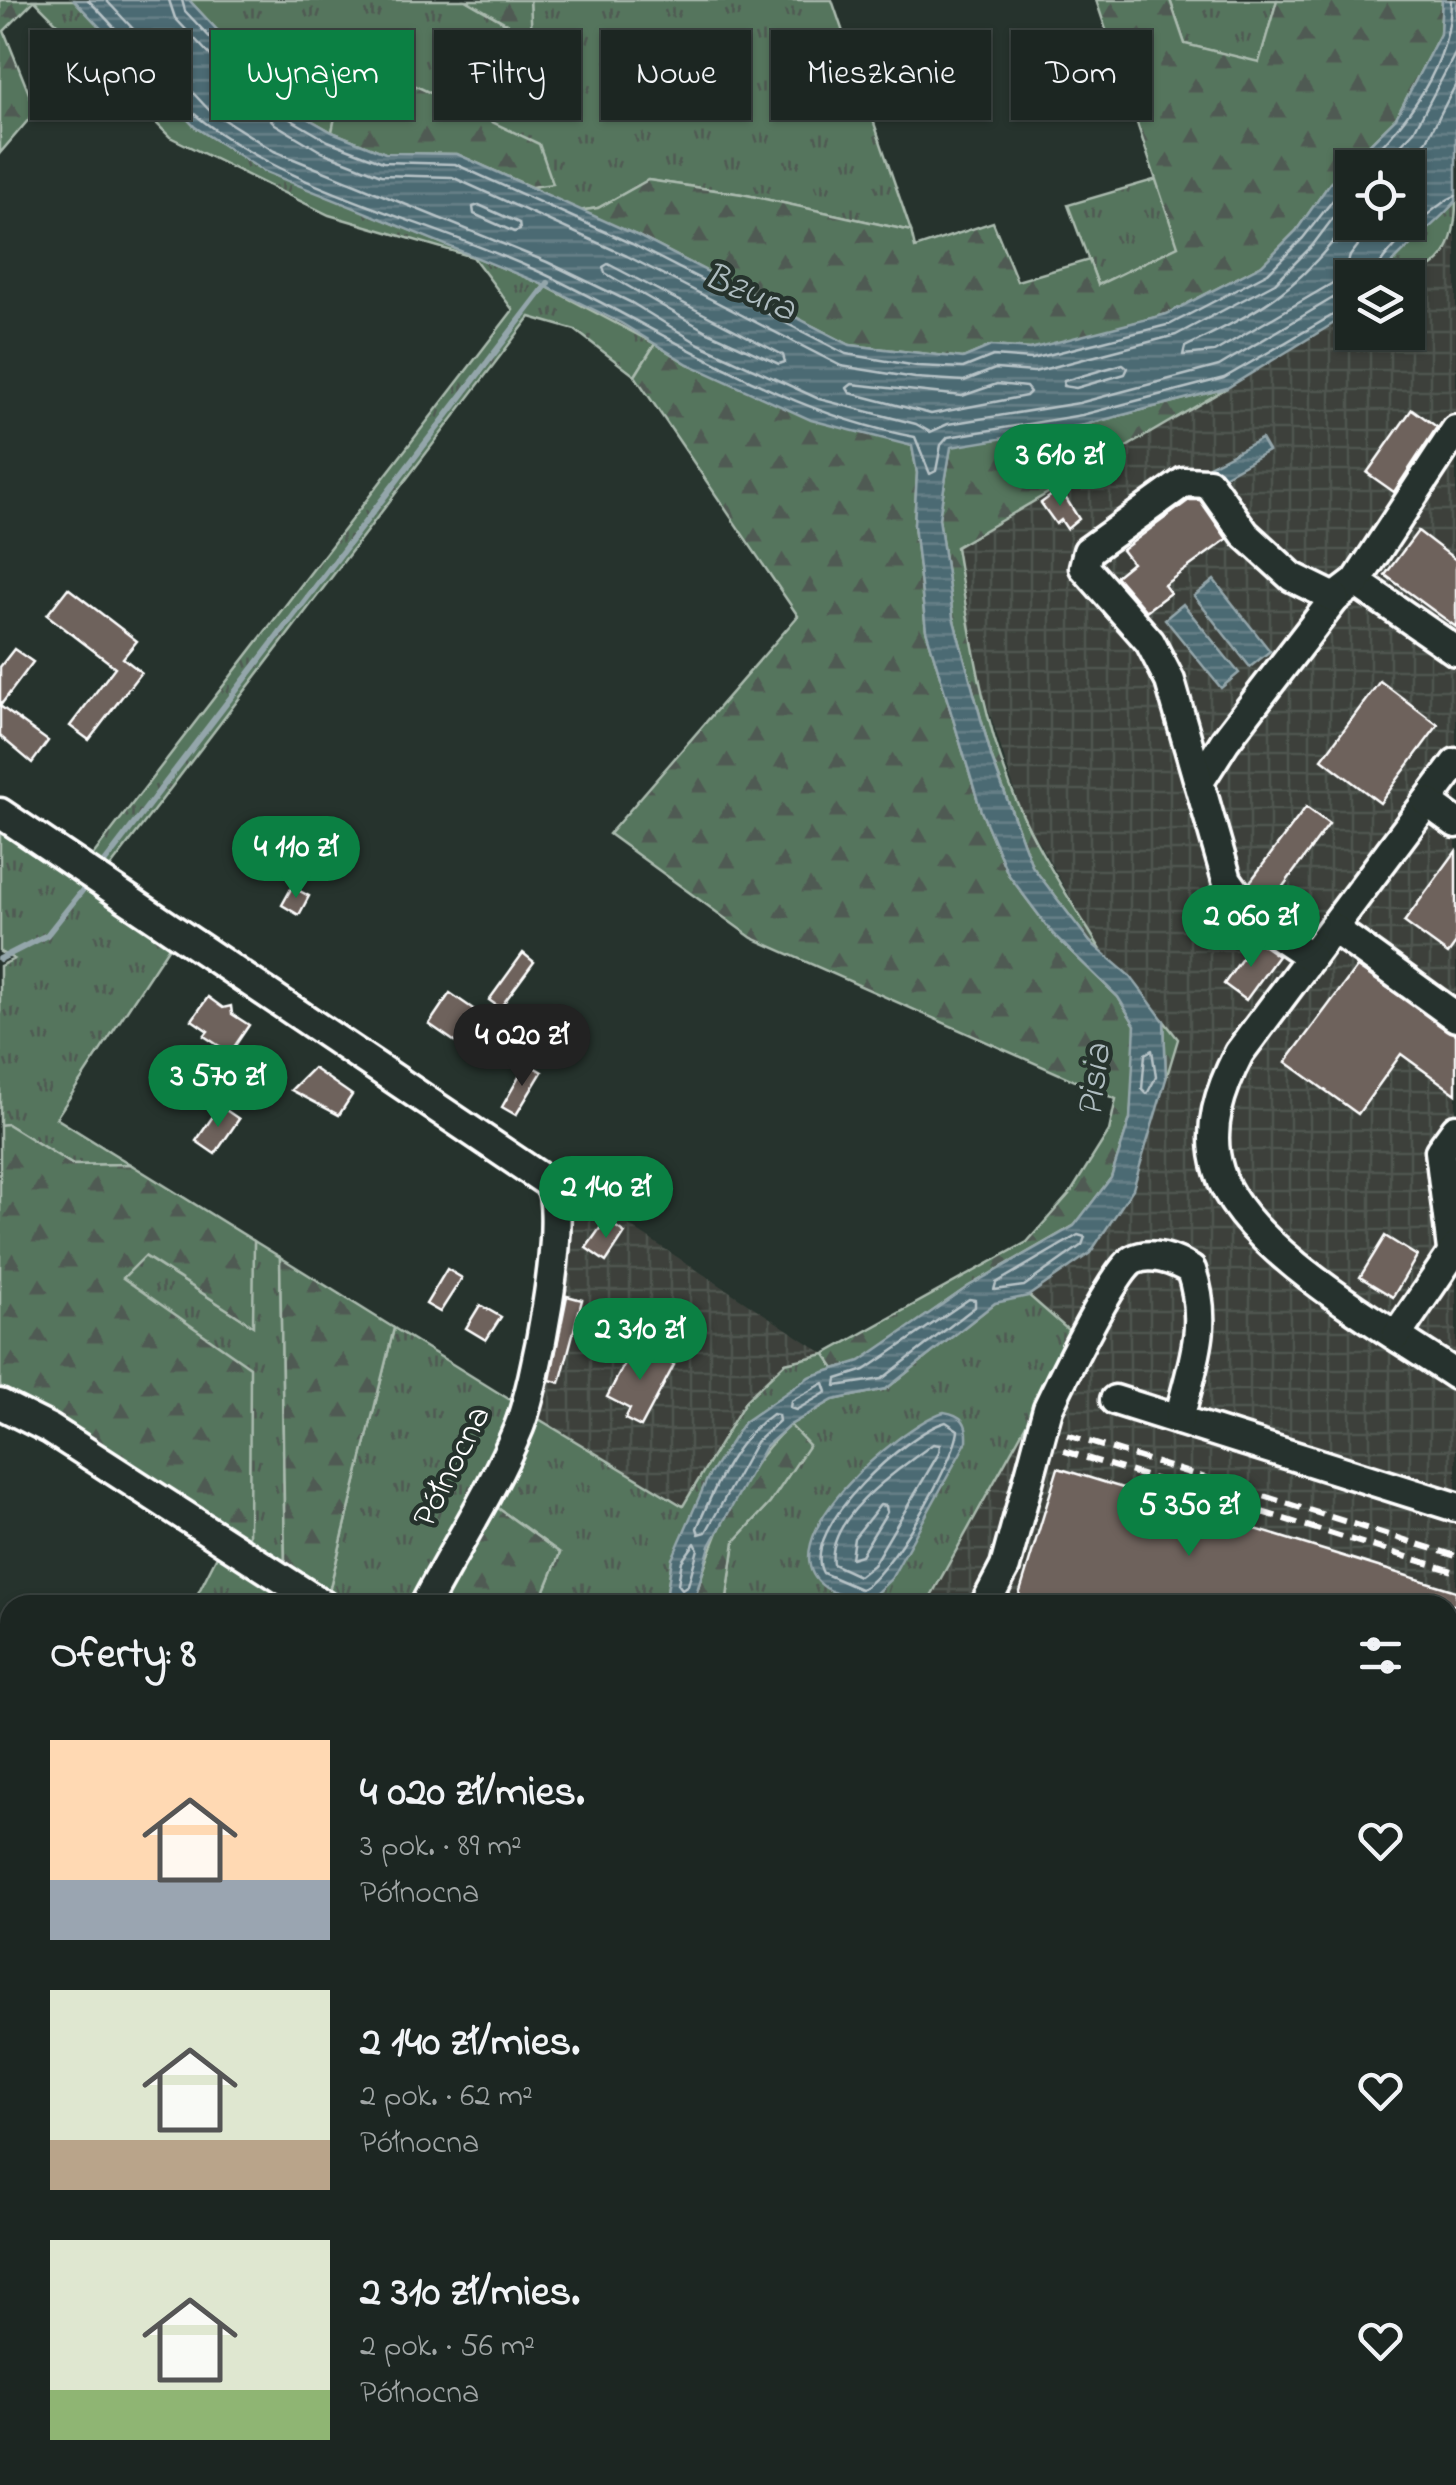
<!DOCTYPE html>
<html lang="pl">
<meta charset="utf-8">
<style>
:root{--surface:#1c2622;--page:#29322f;--text:#f1f3f6;--muted:#a0a5a5;--line:#3a4340;--accent:#0b8043}
body{margin:0;font-family:"Indie Flower",sans-serif;background:var(--page);color:var(--text);height:100vh;display:flex;flex-direction:column;font-size:38px;white-space:nowrap}
*{box-sizing:border-box;margin:0}
p{font-size:32px;color:var(--muted)}
.icon{flex:none;width:55px;height:55px;fill:none;stroke:currentColor;stroke-width:2;stroke-linecap:round;stroke-linejoin:round}
.map{position:relative;flex:1;overflow:hidden}
.drawer{position:absolute;left:0px;top:1595px;width:1458px;height:890px;display:flex;flex-direction:column;background:var(--surface);border-radius:30px 30px 0 0;box-shadow:0 2px 8px #0004,0 0 0 2px var(--line)}
.drawer>*{flex:none}
.guide{position:absolute;left:30px;top:30px;width:1398px;height:90px;display:flex;gap:20px}
.tools{position:absolute;left:1335px;top:150px;display:grid;gap:20px}
.tools a{display:grid;place-items:center;width:90px;height:90px;border-radius:0px;background:var(--surface);box-shadow:0 2px 8px #0004,0 0 0 2px var(--line);font-size:50px}
.price{position:absolute;translate:-50% -85px;padding:0 22px;border-radius:35px;background:var(--accent);color:#fff;font-size:32px;line-height:65px;filter:drop-shadow(0 2px 5px #0008)}
.price::after{content:'';position:absolute;left:50%;top:60px;width:30px;height:22px;margin-left:-15px;background:inherit;clip-path:polygon(0 0,100% 0,50% 100%)}
.price.active{background:#222;color:#fff}
ul{padding:0;list-style:none}
li{display:flex;align-items:center;gap:30px;height:250px;padding:0 50px}
li span{display:grid;place-items:center;flex:none;width:280px;height:200px;border-radius:0px;color:#555}
li>.icon{margin-inline-start:auto}
span .icon{width:120px;height:120px;fill:#fffc;stroke-width:1}
li b{font-size:42px}
h2{display:flex;justify-content:space-between;align-items:center;height:120px;padding:0 50px;font-size:42px}
.pill{padding:0 35px;border-radius:0px;background:var(--surface);box-shadow:0 2px 8px #0004,0 0 0 2px var(--line);font-size:35px;line-height:90px}
.pill.active{background:var(--accent);color:#fff}
.map>svg:first-child{display:block}
.built{fill:#3c413b}
.industrial{fill:url(#industrial-grid)}
.grass{fill:url(#grass-tufts);stroke:#aabaae;stroke-width:2.5}
.forest{fill:url(#forest-firs);stroke:#aabaae;stroke-width:2.5}
.garden{fill:url(#garden-furrows);stroke:#aabaae;stroke-width:2.5}
.water{fill:url(#water-rules);stroke:#94a6ab;stroke-width:2.5;fill-rule:evenodd}
.lines{fill:none;stroke-linecap:round;stroke-linejoin:round}
.shore{stroke:#b7c3c7;stroke-width:2.5}
.stream{stroke:#94a6ab;stroke-width:6}
.building{fill:#6e625c;stroke:#fff;stroke-width:2.5}
.minor-casing{stroke:#fff;stroke-width:35}
.path{stroke:#fff;stroke-width:4;stroke-dasharray:8 8;stroke-linecap:butt}
.minor{stroke:#26332d;stroke-width:28}
.rail{stroke:#fff;stroke-width:6;stroke-dasharray:15 8;stroke-linecap:butt}
.labels{text-anchor:middle;dominant-baseline:central;stroke-width:9;stroke-linejoin:round;paint-order:stroke}
.street-label{font-size:35px;fill:#fff;stroke:#26332d}
.water-label{font-size:38px;font-style:italic;fill:#aebcc0;stroke:#26332d}
</style>
<div class="map">
<svg width="1456" height="2485" viewBox="0 0 1456 2485">
<defs>
<pattern id="industrial-grid" width="8" height="8" patternUnits="userSpaceOnUse" patternTransform="scale(2.5)"><rect width="8" height="8" fill="#3c413b"/><path d="M0 4h8M4 0v8" fill="none" stroke="#50544f"/></pattern>
<pattern id="grass-tufts" width="24" height="20" patternUnits="userSpaceOnUse" patternTransform="scale(2.5)"><rect width="24" height="20" fill="#55745d"/><path d="M3 7l-1-3M5 7V3M7 7l1-3M15 17l-1-3M17 17v-4M19 17l1-3" fill="none" stroke="#4f5a52"/></pattern>
<pattern id="forest-firs" width="22" height="20" patternUnits="userSpaceOnUse" patternTransform="scale(2.5)"><rect width="22" height="20" fill="#55745d"/><path d="M5 1l3.5 6h-7zM16 11l3.5 6h-7z" fill="#4f5a52"/></pattern>
<pattern id="garden-furrows" width="10" height="10" patternUnits="userSpaceOnUse" patternTransform="scale(2.5)"><rect width="10" height="10" fill="#55745d"/><path d="M-1 1l2-2M0 10L10 0M9 11l2-2" fill="none" stroke="#4f5a52"/></pattern>
<pattern id="water-rules" width="6" height="5" patternUnits="userSpaceOnUse" patternTransform="scale(2.5)"><rect width="6" height="5" fill="#4c6a73"/><path d="M0 2.5h6" fill="none" stroke="#678088"/></pattern>
</defs>
<rect width="100%" height="100%" fill="#26332d"/>
<filter id="ink" filterUnits="userSpaceOnUse"><feTurbulence type="fractalNoise" baseFrequency=".01" numOctaves="2"/><feDisplacementMap in="SourceGraphic" scale="20" xChannelSelector="R" yChannelSelector="G"/><feConvolveMatrix kernelMatrix="1 2 1 2 8 2 1 2 1" color-interpolation-filters="sRGB"/></filter>
<g filter="url(#ink)">
<!-- built -->
<polygon class="built" points="1456,2304 1456,2485 1348,2485 1352,2475 1448,2475 1448,2305"/>
<!-- industrial -->
<g class="industrial">
<polygon points="1456,234 1456,1946 1448,1943 1448,1605 926,1605 1075,1336 1028,1296 1090,1253 1133,1189 1131,977 1101,950 1022,814 976,670 956,547 1352,312 1352,332 1408,332 1408,279 1440,260"/>
<polygon points="569,1186 825,1354 785,1363 746,1400 683,1507 537,1418"/>
</g>
<!-- grass -->
<g class="grass">
<polygon points="34,0 74,0 195,127 263,170 537,282 655,344 635,376 575,330 530,317 106,873 89,860 513,310 473,257 329,215 170,137"/>
<polygon points="189,0 465,0 531,38 530,0 832,0 911,231 742,194 648,180 598,208 578,211 531,187 553,183 335,117 332,132 290,108"/>
<polygon points="1170,0 1277,0 1259,63 1185,44"/>
<polygon points="1157,179 1179,246 1098,285 1068,205"/>
<path d="M1456,201C1456,258 1434,278 1380,278C1402,248 1431,228 1456,201Z"/>
<polygon points="0,824 174,939 56,1118 130,1164 73,1165 7,1124 0,1125 0,966 14,959 0,952"/>
<polygon points="254,1241 280,1257 285,1563 249,1543 122,1278 144,1256 252,1325"/>
<polygon points="1026,1293 1075,1336 926,1605 726,1605 735,1541 770,1503 808,1445 790,1425 833,1400 886,1389 995,1303"/>
<polygon points="394,1328 520,1406 415,1605 352,1605 329,1591"/>
<polygon points="825,1354 835,1369 809,1377 672,1559 665,1605 539,1605 560,1553 491,1503 537,1418 683,1506 746,1400 785,1363"/>
<polygon points="219,1552 306,1605 192,1605"/>
</g>
<!-- forest -->
<g class="forest">
<polygon points="0,0 35,0 4,31 36,111 0,153"/>
<polygon points="466,0 530,0 532,38"/>
<polygon points="1096,0 1170,0 1185,44 1259,62 1277,0 1442,0 1440,34 1396,118 1330,183 1296,231 1262,265 1167,314 1052,345 1030,349 991,346 963,358 850,345 636,235 578,211 598,208 648,180 742,194 911,231 915,248 993,222 1017,281 1089,260 1098,285 1178,246"/>
<polygon points="382,70 539,144 553,184 531,187 457,154 385,153 332,132 335,117 321,77"/>
<polygon points="655,344 688,364 912,446 917,473 914,525 926,630 981,811 1008,874 1053,934 1118,997 1135,1025 1135,1058 1130,1119 1111,1178 1075,1225 969,1286 860,1362 835,1369 825,1354 1027,1242 1071,1192 1109,1131 1116,1099 752,938 609,834 798,616 635,376"/>
<path d="M1227,388L956,547C971,638 984,732 1023,816C1045,863 1074,906 1101,950L1090,942L1032,866L992,758L953,617L939,518L951,446L1084,425Z"/>
<polygon points="1164,1021 1178,1039 1166,1079"/>
<polygon points="7,1124 73,1165 130,1164 254,1241 253,1326 145,1256 123,1278 250,1367 249,1543 0,1386 0,1125"/>
<polygon points="280,1257 394,1328 329,1591 285,1563"/>
<path d="M790,1425L809,1445L770,1503L735,1541L726,1605H693C711,1540 739,1470 790,1425Z"/>
<polygon points="491,1503 560,1553 539,1605 437,1605"/>
<polygon points="1448,1962 1456,1965 1456,2255 1448,2256"/>
<polygon points="1164,2475 1230,2475 1226,2485 1177,2485"/>
</g>
<!-- garden -->
<g class="garden">
<polygon points="535,2475 697,2475 692,2485 555,2485"/>
<polygon points="892,2475 1164,2475 1177,2485 887,2485"/>
</g>
<!-- water -->
<g class="water">
<path d="M74,0H189L290,108L332,132L385,153L457,154L636,235L850,345L963,358L991,346L1030,349L1167,314L1262,265L1296,231L1330,183L1396,118L1440,34L1442,0H1456V201C1432,229 1402,248 1380,277L1352,278L1349,314L1227,388L1084,425L951,447L939,518L953,617L992,759L1032,866L1090,942L1131,977L1164,1021L1166,1079L1133,1189L1090,1253L1028,1296L995,1303L886,1389L833,1400L790,1425L765,1447L710,1546L693,1605H665L672,1559L708,1477L744,1422L809,1377L860,1361L969,1286L1074,1226L1111,1178L1130,1119L1135,1025L1118,997L1053,934L1008,874L981,811L926,630L914,525L917,473L912,446L811,420L688,364L621,323L537,282L263,171L195,127ZM1352,168H1408V222H1352Z"/>
<polygon points="1261,439 1268,451 1216,480 1209,466"/>
<polygon points="1214,580 1270,651 1250,667 1194,596"/>
<polygon points="1183,604 1239,673 1221,688 1165,619"/>
<path d="M944,1412C963,1415 968,1423 967,1441L891,1579L871,1598C854,1600 840,1597 826,1588C761,1544 901,1425 944,1412Z"/>
</g>
<g class="lines">
<!-- shore -->
<g class="shore">
<path d="M88,0C127,37 161,88 203,121C301,196 431,221 542,273C666,331 778,412 915,437L930,474L936,471L941,445L948,437L1082,415L1224,378L1352,304"/>
<polyline points="106,0 209,110 274,151 547,262 632,303 699,344 819,399 916,424 930,432 948,424 1079,403 1219,366 1338,295 1352,292"/>
<polyline points="169,0 175,18 275,124 322,152 381,175 452,177 627,256 841,366 915,378 964,381 995,369 1034,372 1176,335 1275,283 1312,246 1352,193"/>
<polyline points="182,0 185,11 283,115 328,141 383,162 455,164 632,244 846,354 917,366 963,368 993,356 1032,359 1171,324 1268,273 1303,238 1352,176"/>
<path d="M1361,168C1406,123 1451,66 1451,0"/>
<polyline points="1378,168 1414,131 1456,52"/>
<polyline points="1400,168 1427,140 1456,84"/>
<polygon points="479,205 519,223 520,230 514,232 474,214 473,207"/>
<path d="M1352,217C1298,291 1265,308 1185,347L1183,355L1214,352L1343,277L1350,256L1376,222"/>
<polygon points="608,264 783,355 785,362 779,364 706,331 605,273 603,267"/>
<path d="M1373,278C1375,260 1441,198 1456,196"/>
<polygon points="1123,364 1128,368 1125,374 1076,388 1063,386 1064,381"/>
<polygon points="852,384 962,396 997,384 1026,387 1030,392 1026,396 931,414 850,393 847,388"/>
<polygon points="1152,1050 1156,1077 1147,1094 1142,1089 1145,1054"/>
<polygon points="1078,1235 1085,1237 1082,1245 1024,1286 994,1290 996,1283"/>
<polygon points="969,1299 975,1300 975,1307 882,1379 836,1386 837,1379 865,1370"/>
<polygon points="824,1383 827,1392 796,1410 790,1408 791,1401"/>
<path d="M772,1414L778,1415L779,1421L756,1442L706,1532L699,1534L697,1528C715,1486 734,1441 772,1414Z"/>
<path d="M946,1422L958,1430C957,1458 885,1583 860,1589L823,1573C799,1529 908,1432 946,1422Z"/>
<path d="M933,1444L940,1445L939,1453L873,1565L859,1576L833,1564C826,1517 900,1468 933,1444Z"/>
<polygon points="880,1505 886,1506 887,1512 861,1555 851,1558 854,1538"/>
<polygon points="695,1543 698,1549 688,1585 682,1589 678,1584 682,1561"/>
</g>
<!-- stream -->
<g class="stream">
<polyline points="105,862 548,283"/>
<polyline points="0,959 47,935 85,887"/>
</g>
</g>
<!-- building -->
<g class="building">
<polygon points="1412,409 1437,427 1394,492 1367,473"/>
<polygon points="1060,489 1079,519 1067,529 1061,520 1056,524 1041,503"/>
<polygon points="1189,500 1200,500 1227,539 1164,585 1170,593 1146,611 1116,576 1132,563 1122,550"/>
<polygon points="1418,531 1456,560 1456,627 1385,575"/>
<polygon points="68,588 137,641 123,658 141,672 89,740 70,726 115,667 47,615"/>
<polygon points="14,649 33,662 0,706 48,741 32,763 0,736 0,667"/>
<polygon points="1380,681 1438,725 1380,803 1322,759"/>
<polygon points="1306,807 1329,824 1270,904 1250,882"/>
<polygon points="1456,851 1456,943 1448,954 1404,922"/>
<polygon points="292,887 309,896 299,915 282,905"/>
<polygon points="1255,940 1278,956 1246,1000 1224,984"/>
<polygon points="523,953 534,962 500,1008 489,1000"/>
<polygon points="1357,967 1456,1034 1456,1094 1401,1054 1358,1114 1286,1062"/>
<polygon points="450,993 482,1015 461,1046 429,1024"/>
<polygon points="208,997 223,1008 231,1006 232,1014 249,1025 230,1053 204,1036 208,1031 192,1020"/>
<polygon points="527,1063 542,1072 516,1115 502,1107"/>
<polygon points="313,1068 352,1095 339,1115 291,1090"/>
<polygon points="220,1106 239,1119 215,1154 196,1141"/>
<polygon points="606,1220 625,1233 606,1262 586,1248"/>
<polygon points="1385,1236 1417,1256 1393,1297 1360,1277"/>
<polygon points="447,1269 462,1278 440,1312 426,1304"/>
<polygon points="567,1296 582,1300 560,1383 550,1380"/>
<polygon points="480,1305 501,1317 486,1340 466,1328"/>
<polygon points="635,1344 674,1365 641,1427 625,1419 630,1409 607,1397"/>
<polygon points="1058,1468 1456,1591 1456,1605 1016,1605"/>
</g>
<g class="lines">
<!-- minor casing -->
<g class="minor-casing">
<g id="minor">
<polyline points="1356,582 1456,651"/>
<path d="M1456,763L1239,1053C1220,1090 1206,1129 1219,1171C1242,1249 1390,1330 1456,1375"/>
<polyline points="1199,782 1225,741 1335,598 1356,582 1456,430"/>
<polyline points="1427,802 1456,823"/>
<path d="M0,813L550,1184C569,1218 535,1387 519,1427C494,1488 456,1546 425,1605"/>
<polyline points="1333,928 1456,1017"/>
<polyline points="1311,957 1255,919 1227,880 1170,681 1150,642 1084,567 1088,551 1184,482 1209,483 1245,534 1292,577 1335,598"/>
<polyline points="1452,1250 1440,1151 1456,1129"/>
<polyline points="1397,1335 1456,1248"/>
<polyline points="1115,1400 1456,1507"/>
<polyline points="0,1404 50,1429 323,1605"/>
<path d="M985,1605L1005,1567L1048,1408C1060,1383 1114,1270 1133,1260C1151,1251 1175,1260 1191,1270C1210,1327 1192,1363 1179,1420"/>
<polyline points="0,1878 10,1884"/>
<polyline points="1448,1952 1456,1956"/>
<polyline points="0,2018 10,2020"/>
<polyline points="0,2276 10,2278"/>
<polyline points="1448,2435 1452,2425"/>
<polyline points="508,2475 528,2485"/>
<polyline points="1424,2485 1429,2475"/>
</g>
</g>
<!-- path -->
<g class="path">
<polyline points="679,2475 688,2480 686,2485"/>
<polyline points="1070,2475 1082,2485"/>
<polyline points="947,2485 954,2475"/>
</g>
<!-- minor -->
<use href="#minor" class="minor"/>
<!-- rail -->
<g class="rail">
<polyline points="1067,1435 1456,1556"/>
<polyline points="1064,1451 1456,1572"/>
</g>
</g>
</g>
<g class="labels">
<!-- street labels -->
<g class="street-label">
<text transform="translate(453 1467) rotate(-63)">Północna</text>
</g>
<!-- water labels -->
<g class="water-label">
<text transform="translate(749 294) rotate(23)">Bzura</text>
<text transform="translate(1096 1081) rotate(-83)">Pisia</text>
</g>
</g>
</svg>
<div class="tools">
<a><svg class="icon" aria-label="locate" viewBox="0 0 24 24"><circle cx="12" cy="12" r="6"/><path d="M12 2v4M12 18v4M2 12h4M18 12h4"/></svg></a>
<a><svg class="icon" aria-label="layers" viewBox="0 0 24 24"><path d="M12 4l9 5-9 5-9-5zM3 14l9 5 9-5"/></svg></a>
</div>
<b class="price" style="left:1060px;top:509px">3 610 zł</b>
<b class="price" style="left:296px;top:901px">4 110 zł</b>
<b class="price" style="left:1251px;top:970px">2 060 zł</b>
<b class="price active" style="left:522px;top:1089px">4 020 zł</b>
<b class="price" style="left:218px;top:1130px">3 570 zł</b>
<b class="price" style="left:606px;top:1241px">2 140 zł</b>
<b class="price" style="left:640px;top:1383px">2 310 zł</b>
<b class="price" style="left:1189px;top:1559px">5 350 zł</b>
<div class="guide">
<a class="pill">Kupno</a>
<a class="pill active">Wynajem</a>
<a class="pill">Filtry</a>
<a class="pill">Nowe</a>
<a class="pill">Mieszkanie</a>
<a class="pill">Dom</a>
</div>
<section class="drawer">
<h2>Oferty: 8<svg class="icon" aria-label="filters" viewBox="0 0 24 24"><path d="M4 7h16M4 17h16"/><circle cx="9" cy="7" r="2"/><circle cx="15" cy="17" r="2"/></svg></h2>
<ul>
<li><span style="background:linear-gradient(#ffd9b3 70%,#9aa5b1 0)"><svg class="icon" aria-label="home" viewBox="0 0 24 24"><path d="M3 11l9-7 9 7M6 9v11h12V9"/></svg></span><div><b>4 020 zł/mies.</b><p>3 pok. · 89 m²</p><p>Północna</p></div><svg class="icon" aria-label="heart" viewBox="0 0 24 24"><path d="M12 20l-8-8c-3-5 5-10 8-4 3-6 11-1 8 4z"/></svg></li>
<li><span style="background:linear-gradient(#dfe7d0 75%,#b9a48a 0)"><svg class="icon" aria-label="home" viewBox="0 0 24 24"><path d="M3 11l9-7 9 7M6 9v11h12V9"/></svg></span><div><b>2 140 zł/mies.</b><p>2 pok. · 62 m²</p><p>Północna</p></div><svg class="icon" aria-label="heart" viewBox="0 0 24 24"><path d="M12 20l-8-8c-3-5 5-10 8-4 3-6 11-1 8 4z"/></svg></li>
<li><span style="background:linear-gradient(#dfe7d0 75%,#8fb573 0)"><svg class="icon" aria-label="home" viewBox="0 0 24 24"><path d="M3 11l9-7 9 7M6 9v11h12V9"/></svg></span><div><b>2 310 zł/mies.</b><p>2 pok. · 56 m²</p><p>Północna</p></div><svg class="icon" aria-label="heart" viewBox="0 0 24 24"><path d="M12 20l-8-8c-3-5 5-10 8-4 3-6 11-1 8 4z"/></svg></li>
</ul>
</section>
</div>
